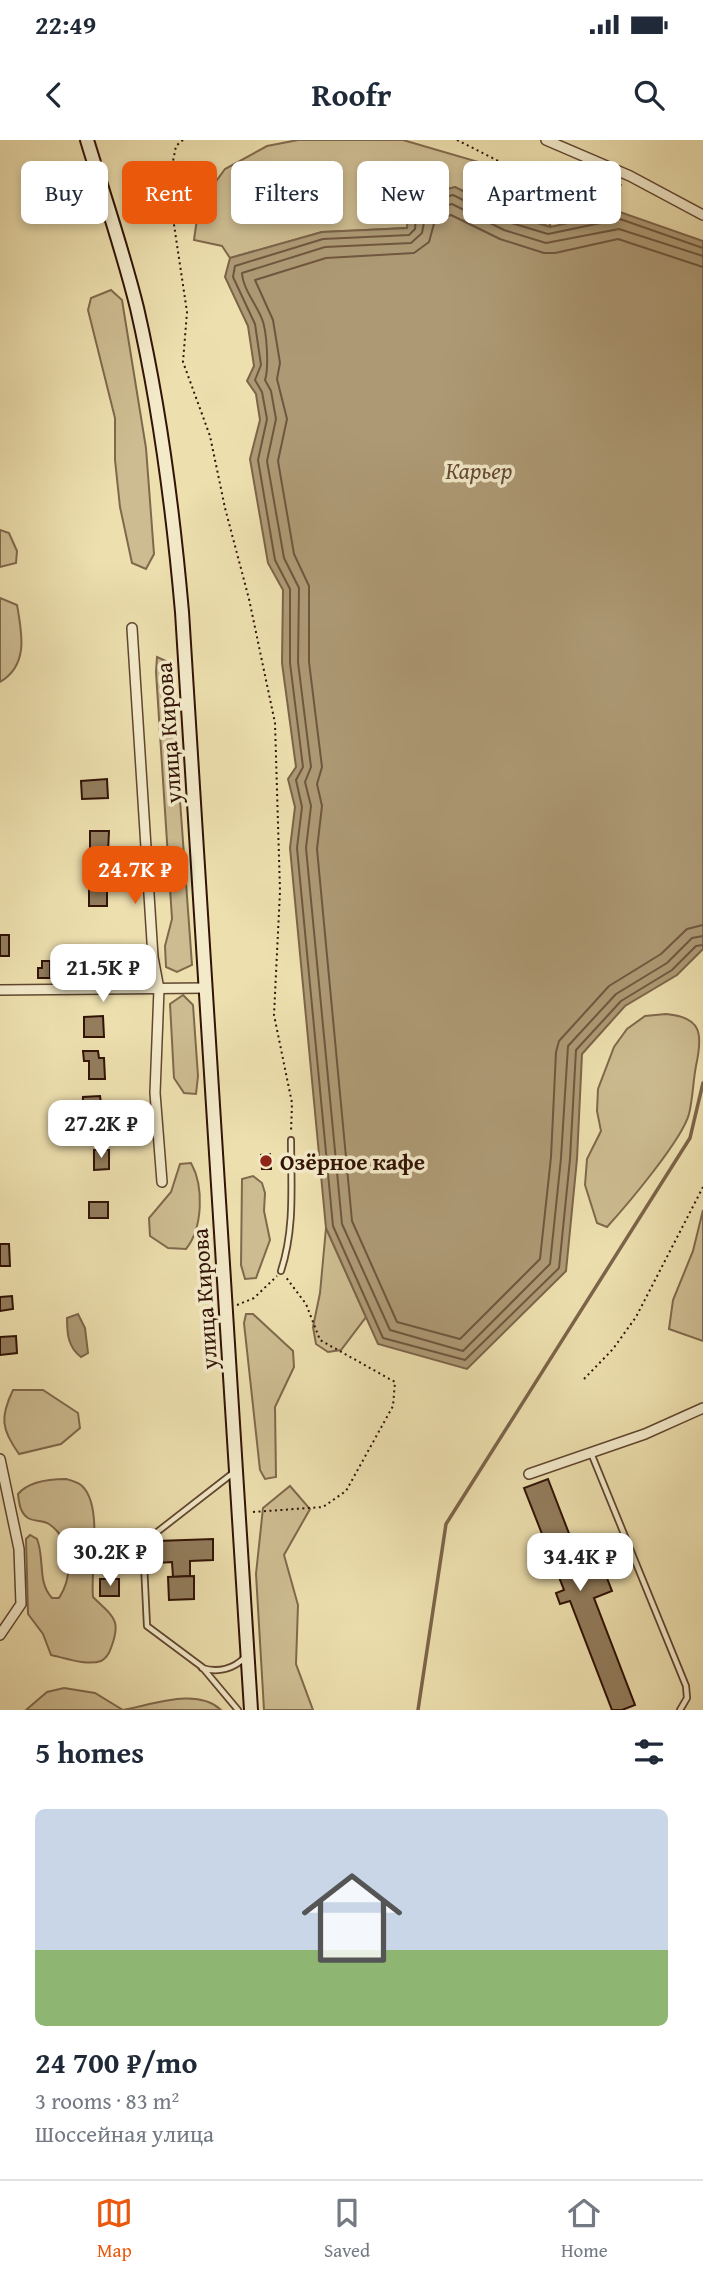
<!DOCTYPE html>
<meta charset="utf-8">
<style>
:root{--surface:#fff;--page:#f2f2f3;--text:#1f2937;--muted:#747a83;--line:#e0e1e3;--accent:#ea580c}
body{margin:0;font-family:"Gentium Book Plus",serif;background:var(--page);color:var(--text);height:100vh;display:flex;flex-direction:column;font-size:26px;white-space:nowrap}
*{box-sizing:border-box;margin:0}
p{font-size:23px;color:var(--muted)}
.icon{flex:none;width:38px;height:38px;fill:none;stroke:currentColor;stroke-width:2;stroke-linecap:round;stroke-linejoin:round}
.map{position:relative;height:1570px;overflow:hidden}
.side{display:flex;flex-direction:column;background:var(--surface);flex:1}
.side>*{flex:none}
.guide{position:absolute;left:21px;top:21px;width:662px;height:63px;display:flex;gap:14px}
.price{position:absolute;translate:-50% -60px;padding:0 16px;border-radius:14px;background:#fff;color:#222;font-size:23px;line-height:46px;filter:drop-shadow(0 2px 4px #0008)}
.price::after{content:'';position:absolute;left:50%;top:42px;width:21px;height:16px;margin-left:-10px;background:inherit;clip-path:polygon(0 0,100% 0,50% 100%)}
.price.active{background:var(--accent);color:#fff}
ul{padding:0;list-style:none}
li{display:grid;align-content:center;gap:14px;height:371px;padding:0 35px}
li span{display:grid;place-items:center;height:217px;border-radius:10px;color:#555}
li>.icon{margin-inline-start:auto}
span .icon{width:126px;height:126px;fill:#fffc;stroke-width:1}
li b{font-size:30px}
h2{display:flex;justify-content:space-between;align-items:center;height:84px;padding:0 35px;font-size:30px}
.tag{padding:0 24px;border-radius:10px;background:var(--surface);box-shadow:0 4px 10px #0003;font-size:24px;line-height:63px}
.tag.active{background:var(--accent);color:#fff}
.status{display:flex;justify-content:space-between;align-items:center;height:49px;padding:0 35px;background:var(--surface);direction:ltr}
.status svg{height:19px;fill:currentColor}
header{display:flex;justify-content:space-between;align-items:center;height:91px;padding:0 35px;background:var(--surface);font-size:32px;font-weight:700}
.tab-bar{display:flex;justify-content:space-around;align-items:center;height:98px;border-top:2px solid var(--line);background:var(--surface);font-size:19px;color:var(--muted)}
.tab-bar a{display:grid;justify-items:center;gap:4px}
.tab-bar .active{color:var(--accent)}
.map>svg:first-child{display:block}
.green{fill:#cdbc91;stroke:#80684c;stroke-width:2}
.water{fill:#ad9a75;stroke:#7c6449;stroke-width:2}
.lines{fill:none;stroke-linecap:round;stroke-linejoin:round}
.shore{stroke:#70563e;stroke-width:2}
.stream{stroke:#7c6449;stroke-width:3.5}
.building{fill:#937d5d;stroke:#321306;stroke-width:2}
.service-casing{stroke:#614630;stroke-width:8}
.minor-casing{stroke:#614630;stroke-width:12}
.secondary-casing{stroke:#321306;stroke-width:16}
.path{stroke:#321306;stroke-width:2;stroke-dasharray:2 3.5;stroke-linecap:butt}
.service{stroke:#f3eaca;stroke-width:4.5}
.minor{stroke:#f3eaca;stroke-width:9}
.secondary{stroke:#f3eaca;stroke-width:12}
.poi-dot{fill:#8f2418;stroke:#f3eaca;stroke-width:2.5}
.labels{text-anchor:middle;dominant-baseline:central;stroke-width:7;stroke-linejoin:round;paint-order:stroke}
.street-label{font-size:23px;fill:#321306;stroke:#f3eaca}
.poi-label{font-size:23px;font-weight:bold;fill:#321306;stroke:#f3eaca;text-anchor:start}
.water-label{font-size:24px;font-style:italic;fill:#634932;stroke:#f3eaca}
</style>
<div class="status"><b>22:49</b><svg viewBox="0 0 49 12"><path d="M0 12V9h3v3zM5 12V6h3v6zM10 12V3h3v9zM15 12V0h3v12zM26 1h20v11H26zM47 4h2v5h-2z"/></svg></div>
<header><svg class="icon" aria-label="back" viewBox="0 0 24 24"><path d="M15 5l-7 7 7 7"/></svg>Roofr<svg class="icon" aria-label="search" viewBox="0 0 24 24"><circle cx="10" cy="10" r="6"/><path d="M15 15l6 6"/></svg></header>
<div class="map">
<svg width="703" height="1570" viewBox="0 0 703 1570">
<rect width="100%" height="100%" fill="#eddfae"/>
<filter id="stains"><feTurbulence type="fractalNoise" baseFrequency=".00286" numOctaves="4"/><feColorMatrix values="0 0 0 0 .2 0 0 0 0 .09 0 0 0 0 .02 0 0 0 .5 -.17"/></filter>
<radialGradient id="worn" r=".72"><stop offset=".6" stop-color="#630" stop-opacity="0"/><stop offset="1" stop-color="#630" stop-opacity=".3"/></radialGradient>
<!-- green -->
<g class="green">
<polygon points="298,0 403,0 530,37 551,87 511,75 455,47 410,59 408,88 322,92 230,118 222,106 194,100 199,65 225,29 267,6"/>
<polygon points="111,150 122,160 146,308 154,414 146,429 132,423 120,367 115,320 115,278 88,170 91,158"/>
<polygon points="0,390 9,393 17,411 16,423 0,427"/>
<path d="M0,458L17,465C22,493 29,525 0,542Z"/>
<polygon points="157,517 170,523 192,825 177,832 166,827 165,806 172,779 156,532"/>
<polygon points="183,855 193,865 198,936 196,954 184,953 174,938 170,864"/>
<path d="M666,874C702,877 703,894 696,926C693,941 693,958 689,974C682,1000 627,1065 607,1087L597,1083L585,1045L587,1019L601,991L597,971L598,949L614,907L627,889L645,876Z"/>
<path d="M191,1023C204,1046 203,1088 186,1109L168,1108L150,1096L149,1078L171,1052L180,1024Z"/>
<polygon points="253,1036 262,1043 265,1053 264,1071 270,1100 256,1138 245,1139 241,1125 242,1039"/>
<polygon points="703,1070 703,1201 669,1189 673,1160 693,1111"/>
<polygon points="326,1088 366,1177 341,1210 328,1212 316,1204 313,1187 320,1153"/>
<polygon points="246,1174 253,1174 293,1211 294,1227 275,1267 276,1337 265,1339 260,1330 244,1183"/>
<path d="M13,1250H43L78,1273L80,1288L61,1304L19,1314C1,1289 0,1277 13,1250Z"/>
<path d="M66,1339C70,1340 77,1342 81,1345C104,1364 90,1429 93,1457C113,1477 122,1479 111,1508C109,1514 107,1518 101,1521C87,1526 65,1518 51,1515L43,1494L28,1474L26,1399L30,1395L37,1399C45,1419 37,1442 52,1458H59C74,1435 72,1400 49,1384C43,1380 35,1382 28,1378C20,1373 19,1363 18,1354C29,1341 49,1339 66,1339Z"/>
<polygon points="290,1346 310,1369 284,1415 298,1465 296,1524 313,1570 264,1570 256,1434 263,1368"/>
<path d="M64,1548L95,1553L123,1570C152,1565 197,1547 221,1570H26L47,1552Z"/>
</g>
<!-- water -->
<g class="water">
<polygon points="455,47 511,75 550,87 620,72 703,101 703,809 677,835 625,866 582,914 577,1019 566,1131 467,1229 378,1204 326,1088 290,708 295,667 288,639 296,627 282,523 283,450 268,423 250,319 260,280 256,254 247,241 254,226 248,186 225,137 230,118 322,92 407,88 409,59"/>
<path d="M78,1174L85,1188L88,1213L81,1217C68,1207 67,1194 67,1178Z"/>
</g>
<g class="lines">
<!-- shore -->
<g class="shore">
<polyline points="703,108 620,79 548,94 508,82 453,55 417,64 415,89 409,95 323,99 235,126 233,137 255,184 261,225 255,240 262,252 267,279 258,320 275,420 290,449 290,523 303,627 296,640 302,667 297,708 333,1086 383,1198 465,1220 559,1128 570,1019 576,910 621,861 672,830 696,806 703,805"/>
<path d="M703,116L619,89L546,103L504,90L452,64L426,71L422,93L411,103L325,107L242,133C243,149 256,164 262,179C267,191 269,228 265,240L271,251L276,279L267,321L284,418L299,448L298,522L311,627L305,642L311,666L306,708L342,1084L390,1190L463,1211L550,1124L561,1018L568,906L616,854L667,823L692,798L703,796"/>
<polyline points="703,127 618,99 555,113 544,113 500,99 451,75 435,80 429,102 414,113 326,118 255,140 273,180 280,223 277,239 287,279 278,321 294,414 309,446 309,522 322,627 317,644 322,666 317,709 352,1081 397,1182 460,1199 540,1119 551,1017 556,912 559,901 609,846 661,814 687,789 703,785"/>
</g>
<!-- stream -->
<polyline class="stream" points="418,1570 446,1384 690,998 703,943"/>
</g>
<!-- building -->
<g class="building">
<polygon points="107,639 108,658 82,659 81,641"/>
<polygon points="90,691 109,691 108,712 90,712"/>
<rect x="89" y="747" width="18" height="19"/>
<rect x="0" y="795" width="9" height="21"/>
<polygon points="42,821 50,821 50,838 38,838 38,828 42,828"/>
<polygon points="103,876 104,897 84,897 84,877"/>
<polygon points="83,911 98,911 99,918 104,918 105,939 89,939 89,921 84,921"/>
<polygon points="100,956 101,963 106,963 107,977 82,978 83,957"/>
<polygon points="94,1010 109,1010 109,1029 94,1030"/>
<polygon points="270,1014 271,1029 262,1029 261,1015"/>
<rect x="89" y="1062" width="19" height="16"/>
<polygon points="0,1104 9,1104 10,1126 0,1126"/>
<polygon points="12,1156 13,1169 0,1171 0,1157"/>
<polygon points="16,1196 17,1213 0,1215 0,1197"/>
<polygon points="548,1339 585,1435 603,1428 612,1451 594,1458 635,1565 622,1570 612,1570 570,1461 560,1464 556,1453 564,1450 524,1348"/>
<polygon points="213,1399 213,1420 190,1421 190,1436 173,1437 172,1422 157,1423 157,1401"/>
<polygon points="194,1436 194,1459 169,1460 168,1437"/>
<rect x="100" y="1439" width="19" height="17"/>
</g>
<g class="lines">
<!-- service casing -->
<g class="service-casing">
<g id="service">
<path d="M281,1131C295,1088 291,1045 291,1000"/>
<polyline points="591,1313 686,1546 687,1558 680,1570"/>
<polyline points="233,1333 143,1403 147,1486 202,1527 238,1570"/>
<path d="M202,1528C218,1533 234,1529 245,1517"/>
</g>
</g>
<!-- minor casing -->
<g class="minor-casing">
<g id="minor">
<polyline points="546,0 630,36 703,75"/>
<polyline points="132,488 153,817 159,849 155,953 162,1042"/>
<polyline points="0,850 206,848"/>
<polyline points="0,1319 19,1409 21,1464 0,1495"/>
<polyline points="529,1334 645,1294 703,1268"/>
</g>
</g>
<!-- secondary casing -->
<g class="secondary-casing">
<path id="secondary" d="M87,0C104,56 123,111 137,168C160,268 173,370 182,472L251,1570"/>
</g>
<!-- path -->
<g class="path">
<polyline points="183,0 176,6 172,26 173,78 187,172 183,222 210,296 225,368 249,459 275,583 280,751 274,875 292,963 291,992"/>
<polyline points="457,0 530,37 589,52 622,45"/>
<polyline points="237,1165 254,1158 277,1136"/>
<polyline points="584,1239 613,1209 636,1177 703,1047"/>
<polyline points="253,1372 323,1367 346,1351 393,1266 395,1242 320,1200 306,1164 285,1136"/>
</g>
<!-- service -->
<use href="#service" class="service"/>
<!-- minor -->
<use href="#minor" class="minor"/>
<!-- secondary -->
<use href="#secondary" class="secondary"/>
</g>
<!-- markers -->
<circle class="poi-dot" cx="266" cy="1021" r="7"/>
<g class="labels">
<!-- street labels -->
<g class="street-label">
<text transform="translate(168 593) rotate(-94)">улица Кирова</text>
<text transform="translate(204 1159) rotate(-94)">улица Кирова</text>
</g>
<!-- poi labels -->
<g class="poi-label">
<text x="280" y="1021">Озёрное кафе</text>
</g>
<!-- water labels -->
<g class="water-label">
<text x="479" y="330">Карьер</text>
</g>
</g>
<rect width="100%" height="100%" filter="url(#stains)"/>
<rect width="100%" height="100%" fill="url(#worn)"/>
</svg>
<b class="price active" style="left:135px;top:766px">24.7K ₽</b>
<b class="price" style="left:103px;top:864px">21.5K ₽</b>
<b class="price" style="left:101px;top:1020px">27.2K ₽</b>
<b class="price" style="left:110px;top:1448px">30.2K ₽</b>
<b class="price" style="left:580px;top:1453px">34.4K ₽</b>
<div class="guide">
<a class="tag">Buy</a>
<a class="tag active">Rent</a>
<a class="tag">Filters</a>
<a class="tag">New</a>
<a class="tag">Apartment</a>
</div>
</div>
<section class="side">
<h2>5 homes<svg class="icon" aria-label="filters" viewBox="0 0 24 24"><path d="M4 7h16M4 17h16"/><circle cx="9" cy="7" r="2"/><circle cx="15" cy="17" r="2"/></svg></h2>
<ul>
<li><span style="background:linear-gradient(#c9d6e8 65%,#8fb573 0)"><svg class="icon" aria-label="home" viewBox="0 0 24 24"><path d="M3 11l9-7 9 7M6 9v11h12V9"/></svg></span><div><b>24 700 ₽/mo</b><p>3 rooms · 83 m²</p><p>Шоссейная улица</p></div></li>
</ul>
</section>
<nav class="tab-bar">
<a class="active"><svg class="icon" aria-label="map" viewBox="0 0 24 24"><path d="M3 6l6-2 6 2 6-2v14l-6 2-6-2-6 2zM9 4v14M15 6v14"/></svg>Map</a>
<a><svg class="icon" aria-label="saved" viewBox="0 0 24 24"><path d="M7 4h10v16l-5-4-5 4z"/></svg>Saved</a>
<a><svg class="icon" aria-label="home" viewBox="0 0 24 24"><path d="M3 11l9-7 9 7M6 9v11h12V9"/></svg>Home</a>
</nav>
